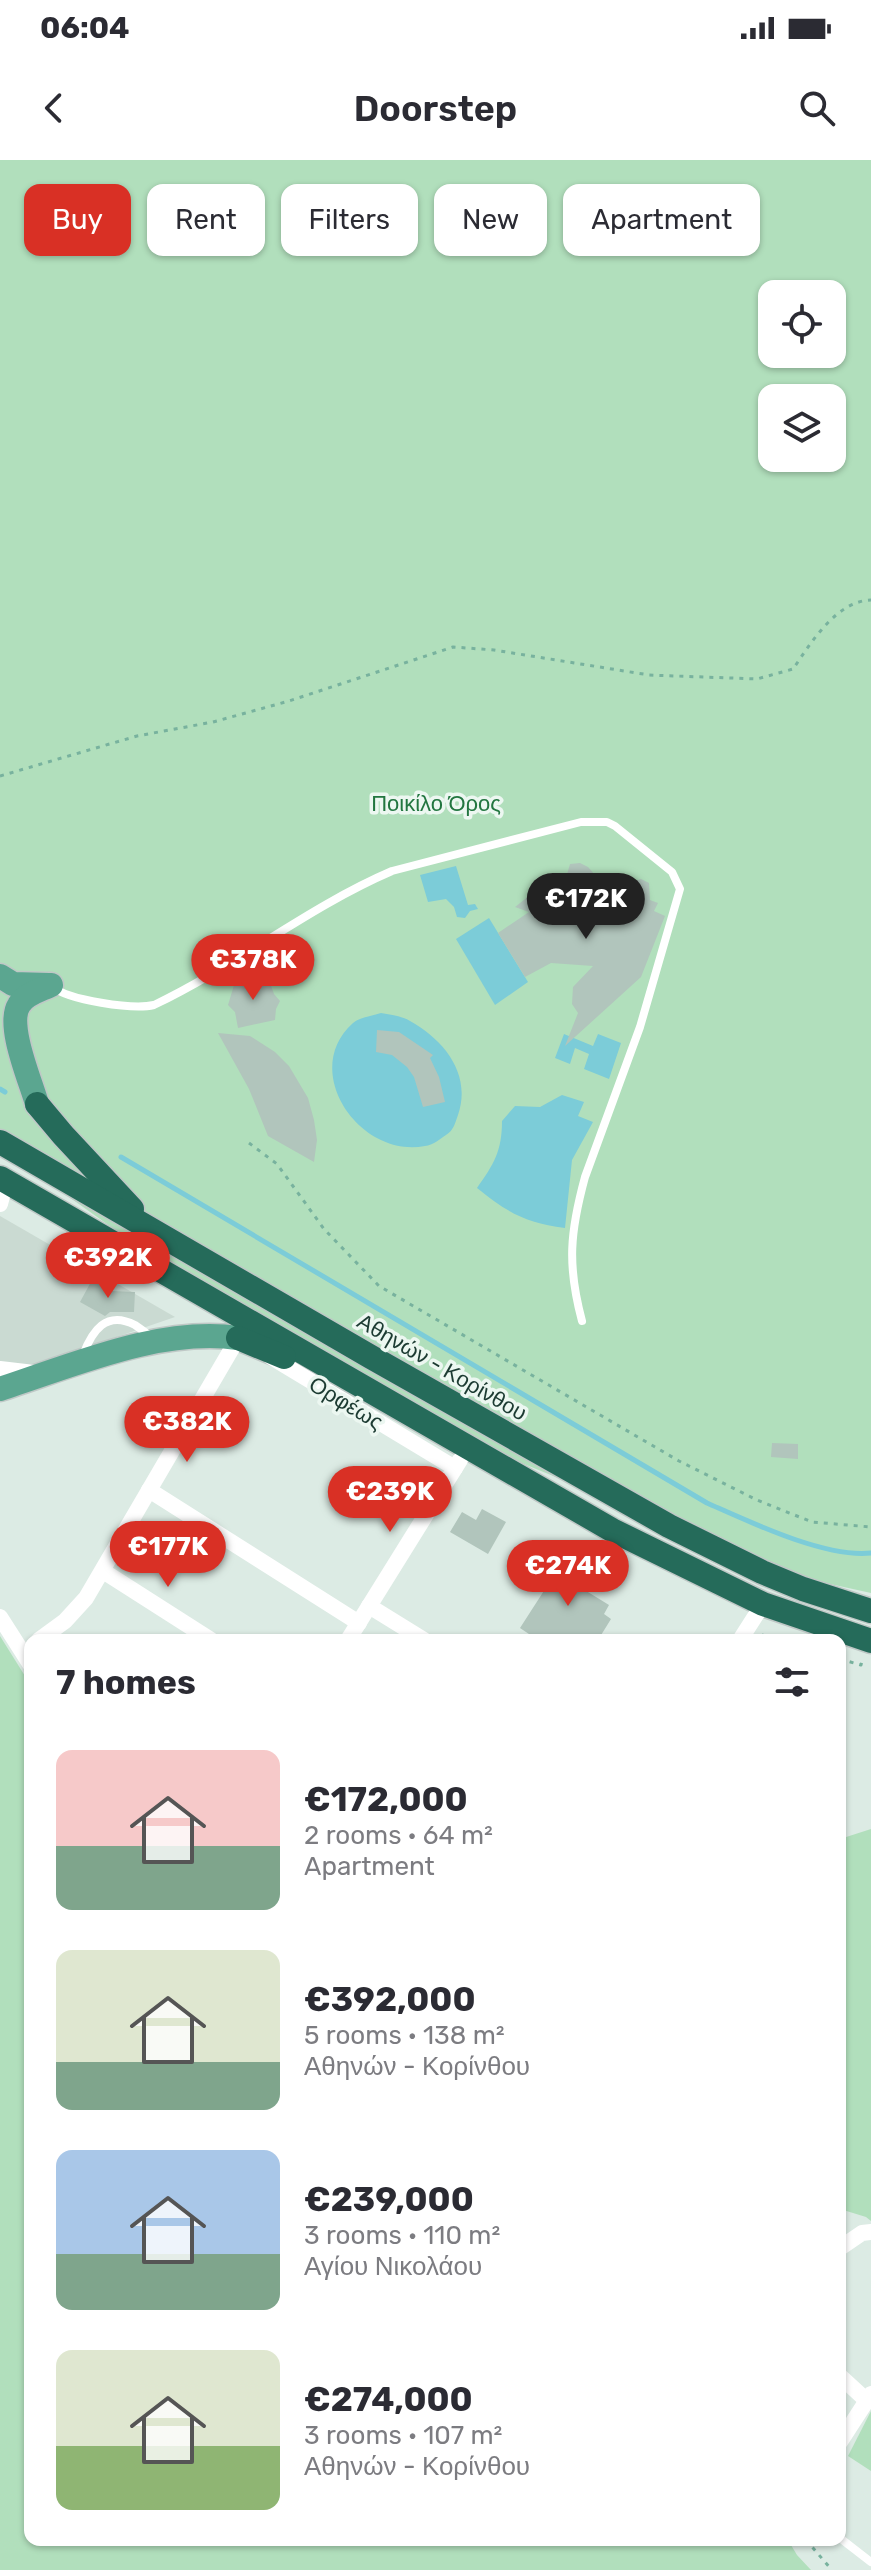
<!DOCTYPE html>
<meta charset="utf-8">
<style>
:root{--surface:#fff;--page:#f7f7f7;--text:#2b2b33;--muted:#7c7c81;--accent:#d93025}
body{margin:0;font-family:Rubik,sans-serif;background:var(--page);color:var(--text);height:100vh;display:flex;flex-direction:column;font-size:30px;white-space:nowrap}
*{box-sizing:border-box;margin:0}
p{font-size:26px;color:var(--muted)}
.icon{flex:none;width:44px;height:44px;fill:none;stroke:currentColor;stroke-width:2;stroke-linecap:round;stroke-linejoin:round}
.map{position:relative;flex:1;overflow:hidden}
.panel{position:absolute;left:24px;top:1474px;width:822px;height:912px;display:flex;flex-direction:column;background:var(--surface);border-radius:16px;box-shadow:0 2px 6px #0004}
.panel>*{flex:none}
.banner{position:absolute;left:24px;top:24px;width:824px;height:72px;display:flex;gap:16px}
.buttons{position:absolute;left:758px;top:120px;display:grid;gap:16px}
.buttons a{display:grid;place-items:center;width:88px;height:88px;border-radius:16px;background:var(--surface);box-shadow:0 2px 6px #0004;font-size:40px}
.price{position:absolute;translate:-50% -68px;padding:0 18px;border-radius:28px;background:var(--accent);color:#fff;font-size:26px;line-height:52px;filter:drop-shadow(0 2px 4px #0008)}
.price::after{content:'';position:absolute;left:50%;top:48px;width:24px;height:18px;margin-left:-12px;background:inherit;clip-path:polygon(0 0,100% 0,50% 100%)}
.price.selected{background:#222;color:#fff}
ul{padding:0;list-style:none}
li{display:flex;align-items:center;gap:24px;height:200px;padding:0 32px}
li span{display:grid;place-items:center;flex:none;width:224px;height:160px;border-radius:16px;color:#555}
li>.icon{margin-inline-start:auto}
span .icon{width:96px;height:96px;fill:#fffc;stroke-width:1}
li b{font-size:34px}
h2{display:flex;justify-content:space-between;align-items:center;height:96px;padding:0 32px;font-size:34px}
.tag{padding:0 28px;border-radius:16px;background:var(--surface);box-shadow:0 2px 6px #0004;font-size:28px;line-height:72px}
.tag.selected{background:var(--accent);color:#fff}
.status{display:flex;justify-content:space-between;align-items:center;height:56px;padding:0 40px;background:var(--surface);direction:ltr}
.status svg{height:22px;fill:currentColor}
header{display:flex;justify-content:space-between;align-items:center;height:104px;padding:0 32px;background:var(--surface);font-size:36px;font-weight:600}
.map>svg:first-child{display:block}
.built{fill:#cadad2}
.green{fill:#b1dfbc;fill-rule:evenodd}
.water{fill:#7cccd8}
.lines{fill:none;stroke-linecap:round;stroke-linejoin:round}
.stream{stroke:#7cccd8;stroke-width:5}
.building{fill:#b1c5bc}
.primary-casing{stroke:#bfc8c6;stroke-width:27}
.highway-casing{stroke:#bfc8c6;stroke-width:27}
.path{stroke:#78b29e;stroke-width:3;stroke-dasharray:4 6;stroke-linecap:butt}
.lane{stroke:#fff;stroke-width:8}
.street{stroke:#fff;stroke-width:16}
.primary{stroke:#5ba690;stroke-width:24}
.highway{stroke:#256b5a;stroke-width:24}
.labels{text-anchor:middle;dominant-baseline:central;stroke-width:7;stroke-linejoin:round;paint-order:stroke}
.park-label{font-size:22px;fill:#227640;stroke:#ecf7f1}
.street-label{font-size:22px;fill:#1c3b32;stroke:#ecf7f1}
</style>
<div class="status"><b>06:04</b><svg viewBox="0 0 49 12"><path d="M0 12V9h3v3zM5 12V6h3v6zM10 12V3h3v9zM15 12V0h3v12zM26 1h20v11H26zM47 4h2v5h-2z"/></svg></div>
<header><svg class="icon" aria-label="back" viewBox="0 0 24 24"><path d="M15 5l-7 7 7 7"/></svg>Doorstep<svg class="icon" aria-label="search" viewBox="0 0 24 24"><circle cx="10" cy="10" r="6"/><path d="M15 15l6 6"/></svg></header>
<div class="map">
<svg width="871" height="2410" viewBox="0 0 871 2410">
<rect width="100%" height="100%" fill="#dcebe4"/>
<!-- built -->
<polygon class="built" points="0,1056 175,1157 0,1217"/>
<!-- green -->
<g class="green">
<path d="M0,0H871V1433L803,1418L338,1228L0,988ZM772,134H832V194H772ZM772,238H832V298H772Z"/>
<polygon points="0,1476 30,1524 30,2380 788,2380 797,2395 811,2410 0,2410"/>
<polygon points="871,1669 871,2061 866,2057 840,2049 840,1679"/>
<polygon points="871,2251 871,2311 848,2296"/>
</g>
<!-- water -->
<g class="water">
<polygon points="456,706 468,745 475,744 478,749 470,751 465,758 457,757 454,747 446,739 428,742 420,715"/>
<polygon points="489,758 528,822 495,845 456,779"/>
<path d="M381,853C391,855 402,856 410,861C444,880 472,914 458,955C455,963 454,970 446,975C440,979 433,985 425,986C360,999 299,911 353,863C360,857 372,856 381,853Z"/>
<polygon points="564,874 593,886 598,874 621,883 609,919 584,909 589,894 575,888 570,904 555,898"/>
<path d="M562,935L584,942L578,956L593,962L572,1000L565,1068C526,1063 508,1053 477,1028C494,1004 502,991 502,961L515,946L540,947Z"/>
</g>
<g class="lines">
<!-- stream -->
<g class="stream">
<polyline points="0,929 5,932"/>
<path d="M121,997L707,1343C750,1362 825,1398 871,1393"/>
</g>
</g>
<!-- building -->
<g class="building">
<polygon points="580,703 588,707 605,726 593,734 609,760 626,751 635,738 630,723 641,719 649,723 650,740 658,743 654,751 665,756 641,817 565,886 578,853 572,844 573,827 593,806 551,803 525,817 498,773 529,752 515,747 529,736 538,736 559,742 570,704"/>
<polygon points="250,816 270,823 274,834 280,841 276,849 275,860 238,868 235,852 228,845 234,825"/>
<polygon points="377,870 399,872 433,895 430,898 439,917 445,942 423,947 414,917 407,907 392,895 376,892"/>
<polygon points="218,873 250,876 275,892 289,906 308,938 314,960 317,980 314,1002 268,976 249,929"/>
<polygon points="92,1120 111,1131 135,1132 134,1152 110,1152 105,1156 80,1142"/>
<polygon points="772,1283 798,1284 798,1299 771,1297"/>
<polygon points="482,1349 506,1362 488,1394 450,1372 462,1352 476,1360"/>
<polygon points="567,1395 594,1412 583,1429 609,1445 604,1454 611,1459 598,1480 538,1480 520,1468"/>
</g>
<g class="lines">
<!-- primary casing -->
<g class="primary-casing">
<g id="primary">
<polyline points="0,816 13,824 49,825"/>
<path d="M37,944C31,922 6,865 19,845C25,834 41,830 51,825"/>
<path d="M0,1229C74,1205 160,1167 238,1178"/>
</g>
</g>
<!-- highway casing -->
<g class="highway-casing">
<g id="highway">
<polyline points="37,944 63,975 132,1049"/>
<polyline points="0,982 371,1197 669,1366 762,1412 803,1429 871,1451"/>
<polyline points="0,1018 612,1370 763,1444 871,1481"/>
<polyline points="238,1178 284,1197"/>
</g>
</g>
<!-- path -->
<g class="path">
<path d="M0,616L137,576L213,562L289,541L453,487L494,490L649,515L757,519L793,509C811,483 836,441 871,440"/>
<polyline points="249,983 277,1004 324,1069 379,1126 679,1301 757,1340 812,1362 871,1367"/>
<polyline points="762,1475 777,1480"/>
<polyline points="840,1499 861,1505 862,1501"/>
<polyline points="806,2380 832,2410"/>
</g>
<!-- lane -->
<g class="lane">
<path d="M53,827C68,840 133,850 154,845C236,806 308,747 392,711L581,662H607L615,666L672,712L680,729L640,867L585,1017C570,1072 567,1105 582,1161"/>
<path d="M83,1195C92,1171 106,1150 135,1165C140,1168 145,1173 151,1176"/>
<polyline points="840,2378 871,2402"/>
</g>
<!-- street -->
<g class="street">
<polyline points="0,1044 6,1021"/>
<polyline points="271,1197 455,1308"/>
<polyline points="0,1209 34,1213"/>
<polyline points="149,1330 359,1463"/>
<polyline points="103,1411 211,1480"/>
<polyline points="369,1446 424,1480"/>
<polyline points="0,1457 30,1504"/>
<polyline points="39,1480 65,1461 86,1438 238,1178 244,1181"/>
<polyline points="348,1480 460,1300"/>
<polyline points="740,1480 763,1444"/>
<polyline points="840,2088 862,2073 871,2072"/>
<polyline points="840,2216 867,2241"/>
<polyline points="840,2282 871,2234"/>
</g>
<!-- primary -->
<use href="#primary" class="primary"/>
<!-- highway -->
<use href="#highway" class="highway"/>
</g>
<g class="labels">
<!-- park labels -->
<g class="park-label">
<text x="436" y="643">Ποικίλο Όρος</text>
</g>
<!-- street labels -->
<g class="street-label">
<text transform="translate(442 1207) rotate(30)">Αθηνών - Κορίνθου</text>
<text transform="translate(346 1243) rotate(31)">Ορφέως</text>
</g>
</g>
</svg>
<div class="buttons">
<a><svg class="icon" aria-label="locate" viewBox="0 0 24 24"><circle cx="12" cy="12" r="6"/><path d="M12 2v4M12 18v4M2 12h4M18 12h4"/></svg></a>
<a><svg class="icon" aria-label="layers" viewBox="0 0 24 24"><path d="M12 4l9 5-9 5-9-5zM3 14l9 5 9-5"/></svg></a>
</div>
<b class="price selected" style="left:586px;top:781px">€172K</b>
<b class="price" style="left:253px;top:842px">€378K</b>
<b class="price" style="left:108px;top:1140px">€392K</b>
<b class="price" style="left:187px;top:1304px">€382K</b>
<b class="price" style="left:390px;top:1374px">€239K</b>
<b class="price" style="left:168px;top:1429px">€177K</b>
<b class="price" style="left:568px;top:1448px">€274K</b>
<div class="banner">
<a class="tag selected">Buy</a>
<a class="tag">Rent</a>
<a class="tag">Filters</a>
<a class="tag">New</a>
<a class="tag">Apartment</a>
</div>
<section class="panel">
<h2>7 homes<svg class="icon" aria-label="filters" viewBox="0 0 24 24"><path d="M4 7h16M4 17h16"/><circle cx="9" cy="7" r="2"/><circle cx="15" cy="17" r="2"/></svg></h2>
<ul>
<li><span style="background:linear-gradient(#f6c9c9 60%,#7fa58c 0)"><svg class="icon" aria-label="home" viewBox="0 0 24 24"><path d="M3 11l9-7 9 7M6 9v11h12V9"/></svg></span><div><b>€172,000</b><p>2 rooms · 64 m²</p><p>Apartment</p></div></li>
<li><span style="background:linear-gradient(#dfe7d0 70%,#7fa58c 0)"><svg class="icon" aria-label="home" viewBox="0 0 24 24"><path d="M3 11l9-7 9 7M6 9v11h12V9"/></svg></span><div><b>€392,000</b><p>5 rooms · 138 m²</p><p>Αθηνών - Κορίνθου</p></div></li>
<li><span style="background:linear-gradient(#a9c7e8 65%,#7fa58c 0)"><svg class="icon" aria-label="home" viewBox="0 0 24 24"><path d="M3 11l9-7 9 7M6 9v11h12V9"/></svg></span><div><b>€239,000</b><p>3 rooms · 110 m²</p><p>Αγίου Νικολάου</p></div></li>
<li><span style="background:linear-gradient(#dfe7d0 60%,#8fb573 0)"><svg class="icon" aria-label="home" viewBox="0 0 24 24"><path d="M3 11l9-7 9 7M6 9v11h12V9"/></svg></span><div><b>€274,000</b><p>3 rooms · 107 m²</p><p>Αθηνών - Κορίνθου</p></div></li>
</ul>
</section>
</div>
